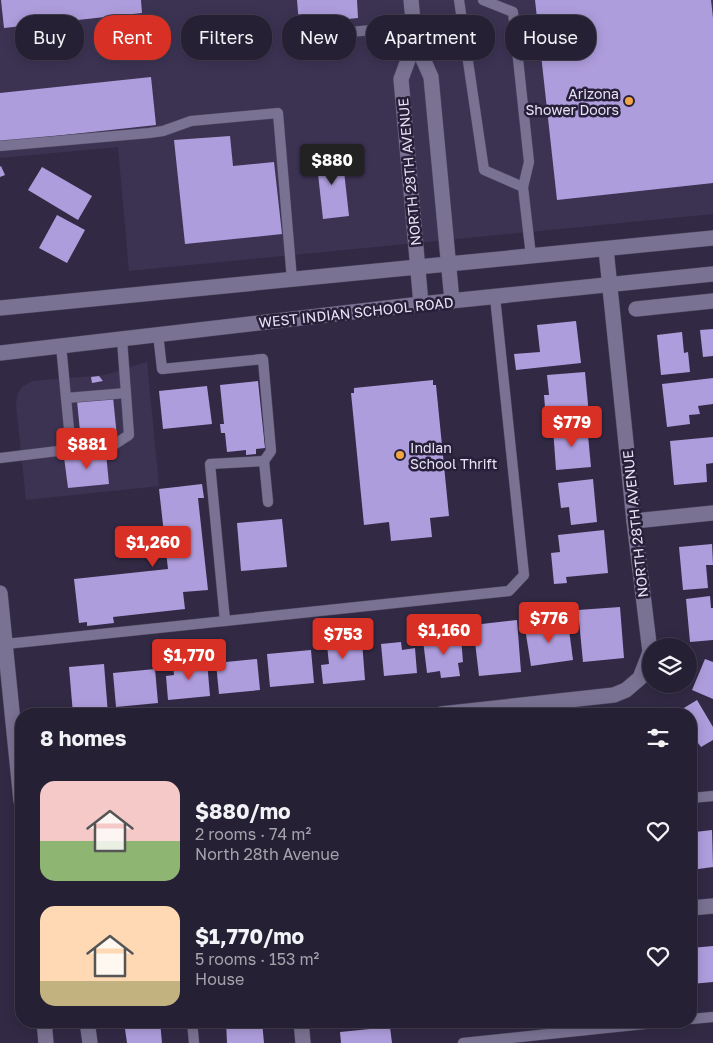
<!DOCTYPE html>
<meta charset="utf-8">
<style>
:root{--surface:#262034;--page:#322d40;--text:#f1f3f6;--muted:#a4a3ac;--line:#423e4f;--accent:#d93025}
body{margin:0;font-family:"Golos Text",sans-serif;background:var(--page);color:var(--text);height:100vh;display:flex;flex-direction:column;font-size:19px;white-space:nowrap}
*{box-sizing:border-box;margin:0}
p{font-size:16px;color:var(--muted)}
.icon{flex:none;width:28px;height:28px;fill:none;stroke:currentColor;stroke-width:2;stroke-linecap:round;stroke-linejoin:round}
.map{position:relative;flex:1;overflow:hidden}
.side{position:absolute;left:15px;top:708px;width:682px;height:320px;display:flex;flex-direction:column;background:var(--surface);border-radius:20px;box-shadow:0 2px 12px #0003,0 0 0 1px var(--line)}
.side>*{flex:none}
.hud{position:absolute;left:15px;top:15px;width:684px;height:45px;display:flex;gap:10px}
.buttons{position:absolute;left:642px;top:638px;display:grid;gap:10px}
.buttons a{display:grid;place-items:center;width:55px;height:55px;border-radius:50%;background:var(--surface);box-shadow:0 2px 12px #0003,0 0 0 1px var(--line);font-size:25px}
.price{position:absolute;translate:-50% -42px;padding:0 11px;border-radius:5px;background:var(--accent);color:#fff;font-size:16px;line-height:32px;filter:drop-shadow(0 1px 2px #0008)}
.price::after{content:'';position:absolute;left:50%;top:30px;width:15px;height:11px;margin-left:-8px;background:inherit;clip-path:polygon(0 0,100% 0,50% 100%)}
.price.current{background:#222;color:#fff}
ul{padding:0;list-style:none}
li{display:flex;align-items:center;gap:15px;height:125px;padding:0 25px}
li span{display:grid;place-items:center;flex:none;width:140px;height:100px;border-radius:15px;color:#555}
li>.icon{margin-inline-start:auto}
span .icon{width:60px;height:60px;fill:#fffc;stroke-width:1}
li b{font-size:21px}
h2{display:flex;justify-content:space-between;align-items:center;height:60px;padding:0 25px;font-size:21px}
.pill{padding:0 18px;border-radius:20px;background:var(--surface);box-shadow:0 2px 12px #0003,0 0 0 1px var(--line);font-size:18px;line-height:45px}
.pill.current{background:var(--accent);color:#fff}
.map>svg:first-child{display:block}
.built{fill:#3c3353}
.building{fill:#ae9ddc}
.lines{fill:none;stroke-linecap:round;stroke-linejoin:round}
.lane-casing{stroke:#504960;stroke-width:11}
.street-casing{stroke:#504960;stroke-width:16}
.secondary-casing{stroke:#504960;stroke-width:16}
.lane{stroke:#7a7292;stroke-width:10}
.street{stroke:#7a7292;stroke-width:15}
.secondary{stroke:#7a7292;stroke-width:15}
.poi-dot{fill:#f2a542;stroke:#28203a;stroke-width:2}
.labels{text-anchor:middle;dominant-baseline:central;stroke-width:5;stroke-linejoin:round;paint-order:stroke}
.poi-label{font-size:14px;fill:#e8e4f6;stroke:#28203a;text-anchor:end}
.street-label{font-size:14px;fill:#e8e4f6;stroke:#28203a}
</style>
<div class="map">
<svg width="713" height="1043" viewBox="0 0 713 1043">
<rect width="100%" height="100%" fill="#322a45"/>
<!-- built -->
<g class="built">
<polygon points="0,0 713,0 713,214 129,271 118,147 0,158"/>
<polygon points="147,362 159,486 26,500 16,404 18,393 23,386 33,381 105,375"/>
</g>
<!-- building -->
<g class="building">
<polygon points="1,0 141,0 142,13 4,28"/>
<polygon points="297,0 357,0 358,18 299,24"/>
<polygon points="535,0 711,0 713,18 713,183 557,200"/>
<polygon points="151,77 156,125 0,142 0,93"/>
<polygon points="230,136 233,166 274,162 282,234 185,244 174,140"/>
<polygon points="342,153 349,216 323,219 316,156"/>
<polygon points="1,166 5,175 0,177 0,167"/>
<polygon points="42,167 92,196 78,220 28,190"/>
<polygon points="57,215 85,230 67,263 39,248"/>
<polygon points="576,321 581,363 516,370 514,354 540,352 537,325"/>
<polygon points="713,329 713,356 703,357 700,330"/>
<polygon points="682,332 684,353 688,352 690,372 661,375 657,335"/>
<polygon points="585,372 589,415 546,419 544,395 549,395 547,375"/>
<polygon points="99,376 103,381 92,383 91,377"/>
<polygon points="713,378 713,404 698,406 700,414 689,415 690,424 667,427 662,384"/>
<polygon points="433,380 433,385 436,385 449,516 430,518 432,537 391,541 389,522 364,525 351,393 354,393 354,388"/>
<polygon points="258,381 265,448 256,449 256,454 246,455 246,450 227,452 225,433 221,433 220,424 224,424 220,385"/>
<polygon points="207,386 212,424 163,429 159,391"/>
<polygon points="113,397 117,437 81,441 77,401"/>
<polygon points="587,425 591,467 556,470 553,428"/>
<polygon points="713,437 713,463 706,464 707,482 674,485 670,441"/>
<polygon points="106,453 109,484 68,488 64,457"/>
<polygon points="593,479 597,522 571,525 569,507 561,508 558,483"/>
<polygon points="202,484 204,498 198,498 208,590 183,592 185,609 113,617 114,623 87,626 87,622 79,623 74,579 168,569 159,489"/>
<polygon points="282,519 287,567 241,571 237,523"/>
<polygon points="604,530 608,573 566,577 567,583 554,584 551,553 560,552 558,535"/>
<polygon points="712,544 713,565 706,565 708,588 683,590 679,547"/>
<polygon points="710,596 711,608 713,608 713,640 690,642 686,599"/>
<polygon points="620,607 624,658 583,662 578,610"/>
<polygon points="517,620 521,672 479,676 473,625"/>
<polygon points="568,622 573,660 531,666 525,628"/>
<polygon points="350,633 350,642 362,641 365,680 323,684 321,665 329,664 326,636"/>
<polygon points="461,637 463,662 458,663 460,676 441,678 440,671 427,673 423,640"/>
<polygon points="401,642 402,650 415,648 417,673 384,676 381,644"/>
<polygon points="311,650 314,683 270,687 267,654"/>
<polygon points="257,659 260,690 219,694 216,663"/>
<polygon points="705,659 713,662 713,699 692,690"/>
<polygon points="207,661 210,696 168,700 166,676 174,675 173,664"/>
<polygon points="104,664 108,714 73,714 69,667"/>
<polygon points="155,669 158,703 116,707 113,673"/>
<polygon points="697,700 713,727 713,740 701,747 698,743 691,747 691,714 674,714"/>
<polygon points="712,830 713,867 691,870 691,843 696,842 695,832"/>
<polygon points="713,946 713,982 691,984 691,948"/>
<polygon points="133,1021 160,1021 162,1043 127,1043 124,1022"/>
<polygon points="226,1021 262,1021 264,1043 227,1043"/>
<polygon points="390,1027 392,1043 341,1043 340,1032"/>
</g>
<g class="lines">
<!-- lane casing -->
<g class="lane-casing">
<g id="lane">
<polyline points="459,0 484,170 523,187 531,256"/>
<polyline points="483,0 513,12 529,162 523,187"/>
<polyline points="340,33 393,28 414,28"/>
<polyline points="0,146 149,133 163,131 191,121 278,113 292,280"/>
<polyline points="158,334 162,369 263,359 271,451 264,461"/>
<polyline points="61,345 66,398 126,393"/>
<polyline points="66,398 71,450"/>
<polyline points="0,458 115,444 129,435 122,339"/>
<polyline points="225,621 210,464 264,461 268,502"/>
<polyline points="6,644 509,591 524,575 495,297"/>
<polyline points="691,798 713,796"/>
<polyline points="691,1019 713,1017"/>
<polyline points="192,1021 194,1043"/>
<polyline points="463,1043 673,1021"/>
</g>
</g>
<!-- street casing -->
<g class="street-casing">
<g id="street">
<polyline points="411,0 415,41 431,77 452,301"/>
<polyline points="415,41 401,79 421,304"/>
<polyline points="636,309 713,301"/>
<polyline points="634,521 713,513"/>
<polyline points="441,714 614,695 626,690 640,678 650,652 634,521 606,249"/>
<polyline points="691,908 713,906"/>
<polyline points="87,1021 90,1043"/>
<polyline points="301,1021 303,1043"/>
</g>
</g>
<!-- secondary casing -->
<g class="secondary-casing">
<g id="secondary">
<polyline points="0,308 713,238"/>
<polyline points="0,353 421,304 713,274"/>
<polyline points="0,593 21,801"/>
<polyline points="44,1021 46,1043"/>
</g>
</g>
<!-- lane -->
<use href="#lane" class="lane"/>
<!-- street -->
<use href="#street" class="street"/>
<!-- secondary -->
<use href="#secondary" class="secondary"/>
</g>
<!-- markers -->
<g class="poi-dot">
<circle cx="629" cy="101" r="5"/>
<circle cx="400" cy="455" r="5"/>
</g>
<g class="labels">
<!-- poi labels -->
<g class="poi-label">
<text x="619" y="93">Arizona<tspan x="619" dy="16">Shower Doors</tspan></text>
<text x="410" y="447" text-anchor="start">Indian<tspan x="410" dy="16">School Thrift</tspan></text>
</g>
<!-- street labels -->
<g class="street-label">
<text transform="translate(409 172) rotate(-95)">NORTH 28TH AVENUE</text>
<text transform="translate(356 312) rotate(-6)">WEST INDIAN SCHOOL ROAD</text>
<text transform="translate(635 524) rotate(-96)">NORTH 28TH AVENUE</text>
</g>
</g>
</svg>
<div class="buttons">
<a><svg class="icon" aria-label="layers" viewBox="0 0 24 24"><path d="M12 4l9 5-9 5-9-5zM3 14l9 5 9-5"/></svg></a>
</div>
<b class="price current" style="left:332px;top:186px">$880</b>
<b class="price" style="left:572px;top:448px">$779</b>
<b class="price" style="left:87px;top:470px">$881</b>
<b class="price" style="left:153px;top:568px">$1,260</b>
<b class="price" style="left:549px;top:644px">$776</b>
<b class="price" style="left:444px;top:656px">$1,160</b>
<b class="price" style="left:343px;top:660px">$753</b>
<b class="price" style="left:189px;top:681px">$1,770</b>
<div class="hud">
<a class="pill">Buy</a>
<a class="pill current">Rent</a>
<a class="pill">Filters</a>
<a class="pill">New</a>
<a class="pill">Apartment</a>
<a class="pill">House</a>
</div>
<section class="side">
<h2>8 homes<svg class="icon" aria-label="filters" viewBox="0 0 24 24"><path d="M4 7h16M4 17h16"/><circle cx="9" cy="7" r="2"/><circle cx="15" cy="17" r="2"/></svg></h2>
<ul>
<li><span style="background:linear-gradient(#f6c9c9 60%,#8fb573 0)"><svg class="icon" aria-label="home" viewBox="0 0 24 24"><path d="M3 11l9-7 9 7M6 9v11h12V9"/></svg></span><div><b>$880/mo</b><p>2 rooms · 74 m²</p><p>North 28th Avenue</p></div><svg class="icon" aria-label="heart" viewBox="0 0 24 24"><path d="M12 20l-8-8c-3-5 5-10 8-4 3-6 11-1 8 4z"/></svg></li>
<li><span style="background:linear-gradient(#ffd9b3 75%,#c2b280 0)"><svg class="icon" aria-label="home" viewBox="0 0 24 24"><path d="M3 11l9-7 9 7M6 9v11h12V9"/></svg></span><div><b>$1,770/mo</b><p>5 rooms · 153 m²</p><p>House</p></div><svg class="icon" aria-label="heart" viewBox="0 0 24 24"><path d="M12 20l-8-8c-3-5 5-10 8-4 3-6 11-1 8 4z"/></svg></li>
</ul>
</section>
</div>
